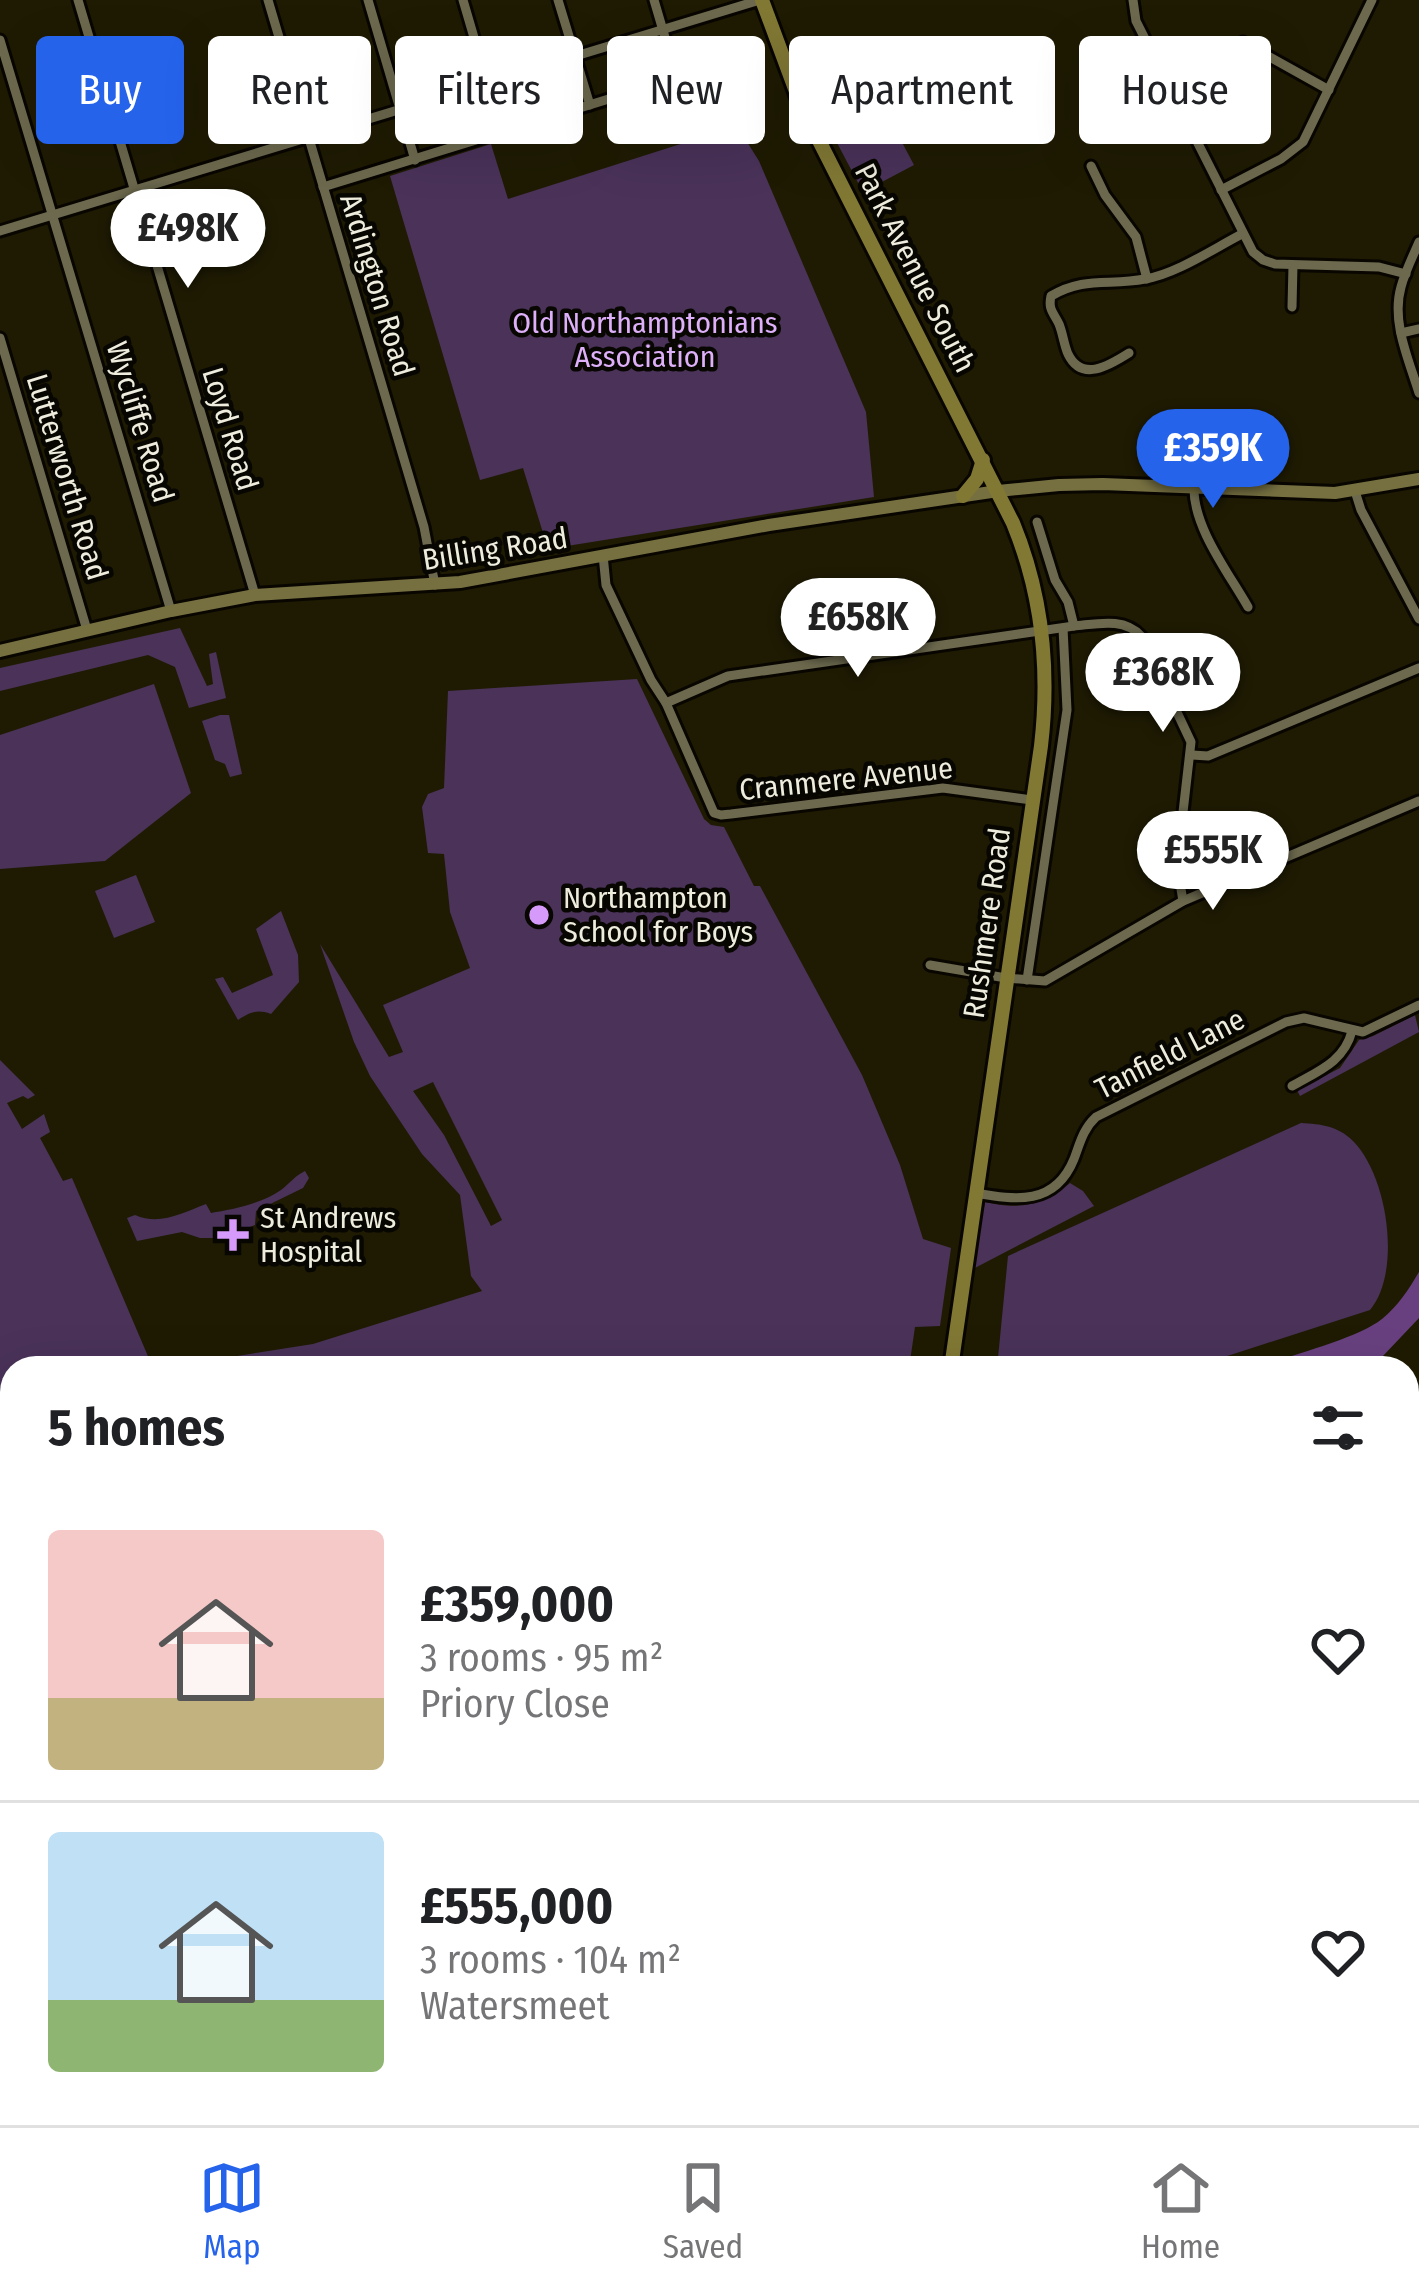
<!DOCTYPE html>
<meta charset="utf-8">
<style>
:root{--surface:#fff;--page:#f2f2f2;--text:#202124;--muted:#757577;--line:#e0e0e0;--accent:#2563eb}
body{margin:0;font-family:"Fira Sans Condensed",sans-serif;background:var(--page);color:var(--text);height:100vh;display:flex;flex-direction:column;font-size:45px;white-space:nowrap}
*{box-sizing:border-box;margin:0}
p{font-size:39px;color:var(--muted)}
.icon{flex:none;width:66px;height:66px;fill:none;stroke:currentColor;stroke-width:2;stroke-linecap:round;stroke-linejoin:round}
.map{position:relative;flex:1;overflow:hidden}
.panel{position:absolute;left:0px;top:1356px;width:1419px;height:771px;display:flex;flex-direction:column;background:var(--surface);border-radius:36px 36px 0 0;box-shadow:0 12px 48px #0002}
.panel>*{flex:none}
.banner{position:absolute;left:36px;top:36px;width:1347px;height:108px;display:flex;gap:24px}
.price{position:absolute;translate:-50% -102px;padding:0 27px;border-radius:42px;background:#fff;color:#222;font-size:39px;line-height:78px;filter:drop-shadow(0 3px 6px #0008)}
.price::after{content:'';position:absolute;left:50%;top:72px;width:36px;height:27px;margin-left:-18px;background:inherit;clip-path:polygon(0 0,100% 0,50% 100%)}
.price.on{background:var(--accent);color:#fff}
ul{padding:0;list-style:none}
li{display:flex;align-items:center;gap:36px;height:300px;padding:0 48px}
li+li{border-top:3px solid var(--line)}
li span{display:grid;place-items:center;flex:none;width:336px;height:240px;border-radius:12px;color:#555}
li>.icon{margin-inline-start:auto}
span .icon{width:144px;height:144px;fill:#fffc;stroke-width:1}
li b{font-size:51px}
h2{display:flex;justify-content:space-between;align-items:center;height:144px;padding:0 48px;font-size:51px}
.pill{padding:0 42px;border-radius:12px;background:var(--surface);box-shadow:0 12px 48px #0002;font-size:42px;line-height:108px}
.pill.on{background:var(--accent);color:#fff}
.menu{display:flex;justify-content:space-around;align-items:center;height:168px;border-top:3px solid var(--line);background:var(--surface);font-size:33px;color:var(--muted)}
.menu a{display:grid;justify-items:center;gap:6px}
.menu .on{color:var(--accent)}
.map>svg:first-child{display:block}
.green{fill:#4a3259;fill-rule:evenodd}
.water{fill:#68407f}
.lines{fill:none;stroke-linecap:round;stroke-linejoin:round}
.street-casing{stroke:#090600;stroke-width:15}
.secondary-casing{stroke:#090600;stroke-width:18}
.primary-casing{stroke:#090600;stroke-width:20}
.highway-casing{stroke:#090600;stroke-width:21}
.street{stroke:#6c694e;stroke-width:9}
.secondary{stroke:#767041;stroke-width:12}
.primary{stroke:#817834;stroke-width:14}
.highway{stroke:#8f8223;stroke-width:15}
.poi-dot{fill:#d69bfa;stroke:#070601;stroke-width:4.5}
.labels{text-anchor:middle;dominant-baseline:central;stroke-width:9;stroke-linejoin:round;paint-order:stroke}
.street-label{font-size:30px;fill:#eeecdd;stroke:#070601}
.park-label{font-size:30px;fill:#ddb0f9;stroke:#070601}
.poi-label{font-size:30px;fill:#eeecdd;stroke:#070601;text-anchor:start}
</style>
<div class="map">
<svg width="1419" height="2125" viewBox="0 0 1419 2125">
<rect width="100%" height="100%" fill="#1f1b03"/>
<!-- green -->
<g class="green">
<polygon points="887,114 914,165 863,192 836,141"/>
<polygon points="737,126 759,161 866,412 874,497 548,549 523,468 480,480 390,176 491,144 508,199"/>
<polygon points="180,628 207,686 213,684 209,654 216,652 226,698 189,708 175,667 148,655 0,691 0,668"/>
<path d="M637,679L704,819L711,825L724,827L754,886H760L862,1075L900,1165L923,1239L951,1248L940,1326L915,1327L909,1368H206L237,1356L313,1344L482,1291L471,1276L460,1195L422,1154L370,1076L354,1042L320,944L389,1057L403,1052L383,1005L470,968L450,912L444,854L428,853L422,807L428,794L444,788L448,691ZM433,1082L502,1220L491,1226L444,1135L413,1091Z"/>
<polygon points="154,684 191,793 105,861 0,869 0,735"/>
<polygon points="220,715 229,715 242,774 230,777 225,764 215,760 202,721"/>
<polygon points="136,875 155,922 114,938 95,891"/>
<path d="M281,911L298,955L299,982L271,1014C257,1009 250,1012 238,1020L215,979L223,977L232,993L273,975L256,929Z"/>
<polygon points="1415,1015 1419,1032 1300,1096 1297,1090 1340,1068 1359,1040 1373,1036"/>
<polygon points="0,1060 35,1095 28,1099 23,1096 7,1103 22,1129 44,1114 50,1132 40,1138 63,1181 72,1178 153,1368 12,1368 12,1864 0,1871"/>
<path d="M1301,1123C1321,1124 1338,1126 1353,1141C1388,1176 1402,1272 1370,1310L1218,1359H1194L1167,1368H997L1008,1256Z"/>
<path d="M305,1171L309,1178L303,1188L256,1211L255,1225L221,1238H200L182,1232L137,1241L127,1218L135,1215C160,1226 182,1213 206,1204L211,1213C232,1210 263,1203 281,1190C290,1183 295,1176 305,1171Z"/>
<path d="M1070,1183L1083,1191L1094,1206L971,1270L985,1202C1017,1210 1044,1206 1070,1183Z"/>
<polygon points="1419,1633 1419,1996 1407,1985 1407,1637"/>
</g>
<!-- water -->
<g class="water">
<path d="M1419,1272V1318L1382,1357L1348,1368H1254C1288,1356 1357,1339 1382,1319C1398,1306 1409,1289 1419,1272Z"/>
<polygon points="1419,1559 1419,1633 1407,1637 1407,1565"/>
<polygon points="12,1875 12,1928 0,1938 0,1882"/>
<polygon points="459,2115 557,2115 544,2125 453,2125"/>
<polygon points="1192,2115 1248,2115 1232,2125 1179,2125"/>
</g>
<g class="lines">
<!-- street casing -->
<g class="street-casing">
<g id="street">
<polyline points="78,0 255,595"/>
<polyline points="268,0 424,527 435,585"/>
<polyline points="368,0 415,160"/>
<polyline points="463,0 502,133"/>
<polyline points="558,0 590,105"/>
<polyline points="1133,0 1136,21 1253,252 1263,260 1275,264 1379,267 1406,274"/>
<polyline points="0,40 171,611"/>
<polyline points="1243,42 1329,90"/>
<polyline points="1091,166 1105,195 1136,237 1147,279"/>
<polyline points="323,187 677,78 654,0"/>
<polyline points="1221,190 1281,159 1303,142 1372,0"/>
<polyline points="0,231 760,0"/>
<path d="M1419,242C1413,256 1405,272 1401,287C1391,322 1409,360 1419,393"/>
<polyline points="1292,307 1293,265"/>
<polyline points="1401,333 1419,329"/>
<polyline points="0,338 87,630"/>
<path d="M1129,353C1110,365 1082,383 1068,354C1064,345 1063,334 1059,324C1053,312 1048,309 1051,296C1085,276 1109,286 1145,279C1176,274 1213,249 1242,234"/>
<path d="M1194,487C1193,527 1228,572 1248,607"/>
<polyline points="1355,491 1361,510 1419,619"/>
<polyline points="1037,522 1055,580 1068,602 1074,626"/>
<polyline points="603,555 606,585 651,680 666,703 714,813 721,815 731,814 943,788 1032,800"/>
<path d="M666,703L728,676L1074,626C1097,624 1124,617 1141,636L1191,742L1177,865L1183,901"/>
<polyline points="1192,755 1208,756 1419,668"/>
<polyline points="930,965 1006,978 1045,981 1183,901 1419,801"/>
<polyline points="1027,980 1067,710 1063,628"/>
<path d="M1292,1086C1318,1071 1344,1062 1352,1031"/>
<path d="M975,1193C1016,1200 1055,1206 1074,1159C1080,1143 1083,1129 1096,1117L1286,1022L1304,1018L1363,1032L1419,1005"/>
<polyline points="1090,2125 1095,2115"/>
</g>
</g>
<!-- secondary casing -->
<g class="secondary-casing">
<polyline id="secondary" points="0,651 171,611 255,595 460,582 769,525 998,491 1059,485 1103,484 1335,493 1419,479"/>
</g>
<!-- primary casing -->
<g class="primary-casing">
<g id="primary">
<path d="M762,0L801,105L1013,523C1043,596 1050,669 1041,746L951,1368"/>
<polyline points="963,496 977,479 983,460"/>
<polyline points="0,1977 12,1971"/>
<polyline points="0,2092 12,2106"/>
</g>
</g>
<!-- highway casing -->
<g class="highway-casing">
<g id="highway">
<polyline points="1407,1442 1419,1437"/>
<polyline points="1407,1461 1419,1456"/>
<path d="M12,1988C0,2017 1,2043 12,2073"/>
<polyline points="25,2115 28,2125"/>
<polyline points="213,2125 220,2115"/>
<polyline points="233,2125 241,2115"/>
<polyline points="277,2125 281,2115"/>
</g>
</g>
<!-- street -->
<use href="#street" class="street"/>
<!-- secondary -->
<use href="#secondary" class="secondary"/>
<!-- primary -->
<use href="#primary" class="primary"/>
<!-- highway -->
<use href="#highway" class="highway"/>
</g>
<!-- markers -->
<g class="poi-dot">
<circle cx="539" cy="915" r="12"/>
<path d="M227 1217h12v12h12v12h-12v12h-12v-12h-12v-12h12z"/>
</g>
<g class="labels">
<!-- street labels -->
<g class="street-label">
<text transform="translate(915 268) rotate(63)">Park Avenue South</text>
<text transform="translate(377 285) rotate(73)">Ardington Road</text>
<text transform="translate(140 422) rotate(73)">Wycliffe Road</text>
<text transform="translate(230 429) rotate(73)">Loyd Road</text>
<text transform="translate(67 477) rotate(73)">Lutterworth Road</text>
<text transform="translate(495 549) rotate(-9)">Billing Road</text>
<text transform="translate(846 779) rotate(-6)">Cranmere Avenue</text>
<text transform="translate(987 923) rotate(-82)">Rushmere Road</text>
<text transform="translate(1170 1054) rotate(-27)">Tanfield Lane</text>
</g>
<!-- park labels -->
<g class="park-label">
<text x="645" y="323">Old Northamptonians<tspan x="645" dy="34">Association</tspan></text>
</g>
<!-- poi labels -->
<g class="poi-label">
<text x="563" y="898">Northampton<tspan x="563" dy="34">School for Boys</tspan></text>
<text x="260" y="1218">St Andrews<tspan x="260" dy="34">Hospital</tspan></text>
</g>
</g>
</svg>
<b class="price" style="left:188px;top:291px">£498K</b>
<b class="price on" style="left:1213px;top:511px">£359K</b>
<b class="price" style="left:858px;top:680px">£658K</b>
<b class="price" style="left:1163px;top:735px">£368K</b>
<b class="price" style="left:1213px;top:913px">£555K</b>
<div class="banner">
<a class="pill on">Buy</a>
<a class="pill">Rent</a>
<a class="pill">Filters</a>
<a class="pill">New</a>
<a class="pill">Apartment</a>
<a class="pill">House</a>
</div>
<section class="panel">
<h2>5 homes<svg class="icon" aria-label="filters" viewBox="0 0 24 24"><path d="M4 7h16M4 17h16"/><circle cx="9" cy="7" r="2"/><circle cx="15" cy="17" r="2"/></svg></h2>
<ul>
<li><span style="background:linear-gradient(#f6c9c9 70%,#c2b280 0)"><svg class="icon" aria-label="home" viewBox="0 0 24 24"><path d="M3 11l9-7 9 7M6 9v11h12V9"/></svg></span><div><b>£359,000</b><p>3 rooms · 95 m²</p><p>Priory Close</p></div><svg class="icon" aria-label="heart" viewBox="0 0 24 24"><path d="M12 20l-8-8c-3-5 5-10 8-4 3-6 11-1 8 4z"/></svg></li>
<li><span style="background:linear-gradient(#bfe0f5 70%,#8fb573 0)"><svg class="icon" aria-label="home" viewBox="0 0 24 24"><path d="M3 11l9-7 9 7M6 9v11h12V9"/></svg></span><div><b>£555,000</b><p>3 rooms · 104 m²</p><p>Watersmeet</p></div><svg class="icon" aria-label="heart" viewBox="0 0 24 24"><path d="M12 20l-8-8c-3-5 5-10 8-4 3-6 11-1 8 4z"/></svg></li>
</ul>
</section>
</div>
<nav class="menu">
<a class="on"><svg class="icon" aria-label="map" viewBox="0 0 24 24"><path d="M3 6l6-2 6 2 6-2v14l-6 2-6-2-6 2zM9 4v14M15 6v14"/></svg>Map</a>
<a><svg class="icon" aria-label="saved" viewBox="0 0 24 24"><path d="M7 4h10v16l-5-4-5 4z"/></svg>Saved</a>
<a><svg class="icon" aria-label="home" viewBox="0 0 24 24"><path d="M3 11l9-7 9 7M6 9v11h12V9"/></svg>Home</a>
</nav>
